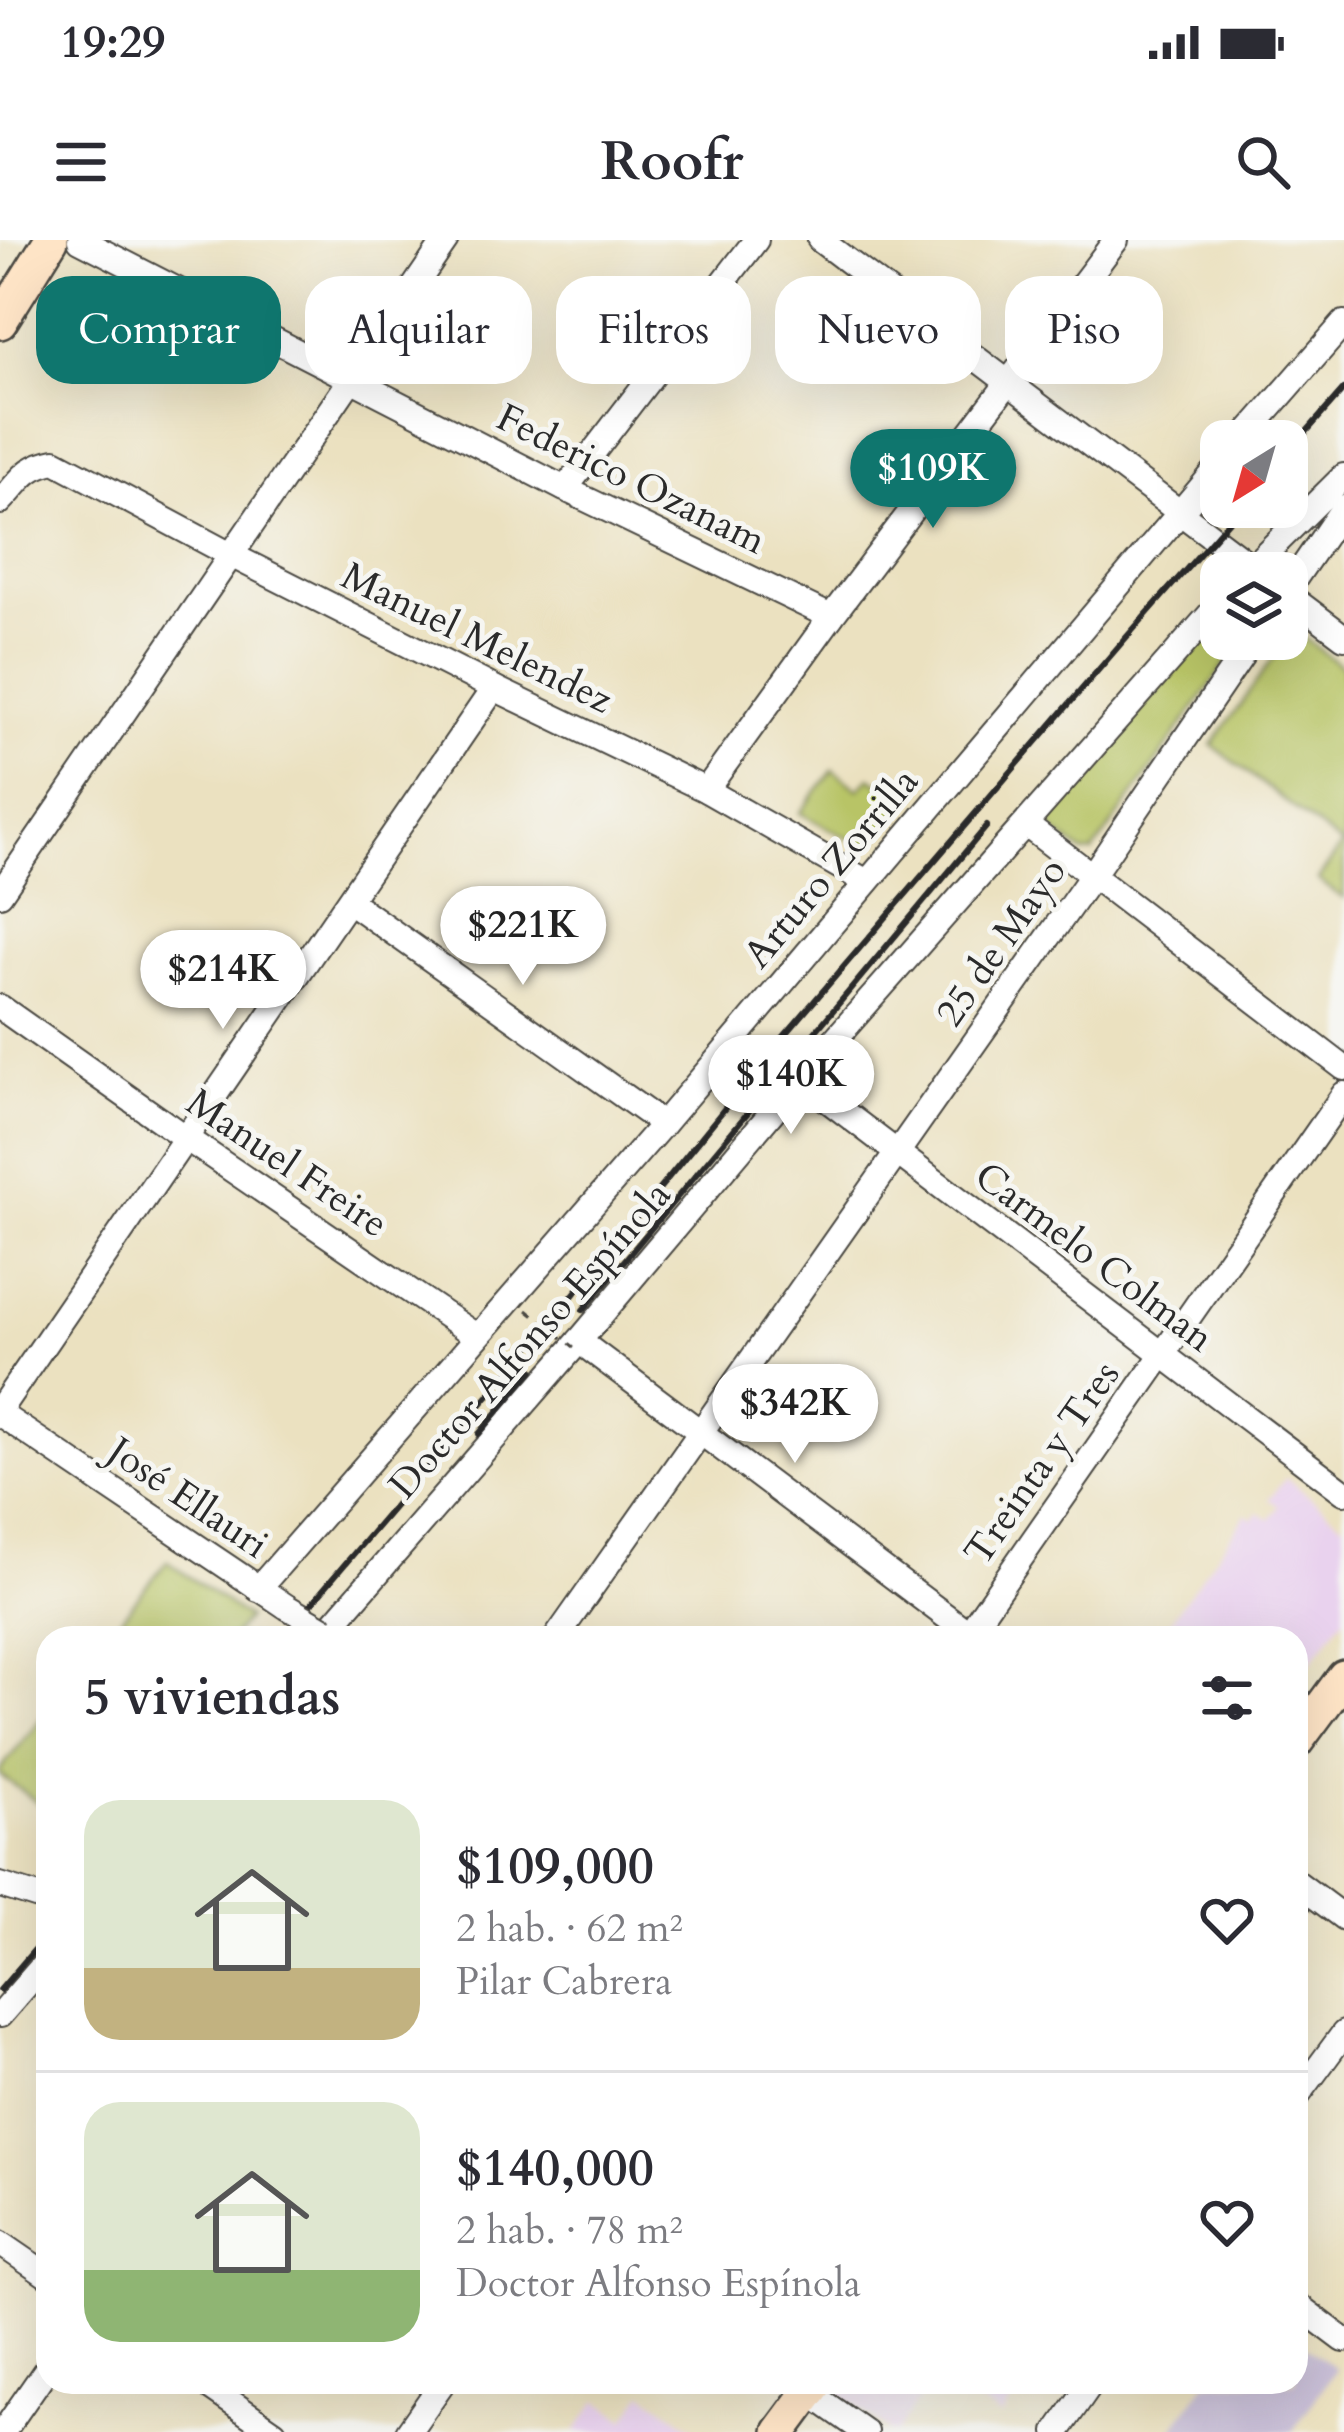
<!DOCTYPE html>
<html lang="es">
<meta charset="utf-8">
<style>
:root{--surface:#fff;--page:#f7f7f7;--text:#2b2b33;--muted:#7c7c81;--line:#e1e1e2;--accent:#0f766e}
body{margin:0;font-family:Cardo,serif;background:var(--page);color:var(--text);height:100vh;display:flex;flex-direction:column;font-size:45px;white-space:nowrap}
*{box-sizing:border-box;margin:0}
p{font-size:39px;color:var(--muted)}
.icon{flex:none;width:66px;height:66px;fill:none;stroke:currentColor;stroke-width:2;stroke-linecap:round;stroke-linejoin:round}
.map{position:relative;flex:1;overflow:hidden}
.drawer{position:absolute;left:36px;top:1386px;width:1272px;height:768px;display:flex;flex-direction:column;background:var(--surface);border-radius:36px;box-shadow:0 12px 48px #0002}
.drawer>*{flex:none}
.guide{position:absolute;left:36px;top:36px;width:1272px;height:108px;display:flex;gap:24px}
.needle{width:78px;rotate:217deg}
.fabs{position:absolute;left:1200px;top:180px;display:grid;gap:24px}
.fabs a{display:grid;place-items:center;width:108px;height:108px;border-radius:24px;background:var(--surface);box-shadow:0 12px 48px #0002;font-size:60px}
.price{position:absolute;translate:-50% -102px;padding:0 27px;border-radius:42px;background:#fff;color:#222;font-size:39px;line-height:78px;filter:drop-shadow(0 3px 6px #0008)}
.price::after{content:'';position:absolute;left:50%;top:72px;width:36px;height:27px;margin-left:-18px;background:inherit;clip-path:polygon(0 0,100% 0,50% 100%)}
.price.current{background:var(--accent);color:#fff}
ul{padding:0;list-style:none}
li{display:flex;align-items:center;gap:36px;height:300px;padding:0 48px}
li+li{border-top:3px solid var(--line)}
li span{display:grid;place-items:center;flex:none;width:336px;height:240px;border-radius:36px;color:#555}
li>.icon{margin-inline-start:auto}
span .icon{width:144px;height:144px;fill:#fffc;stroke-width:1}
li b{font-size:51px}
h2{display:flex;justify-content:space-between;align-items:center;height:144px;padding:0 48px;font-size:51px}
.pill{padding:0 42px;border-radius:36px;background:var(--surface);box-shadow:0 12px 48px #0002;font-size:42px;line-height:108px}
.pill.current{background:var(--accent);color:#fff}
.status{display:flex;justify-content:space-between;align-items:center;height:84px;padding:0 60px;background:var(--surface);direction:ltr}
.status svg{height:33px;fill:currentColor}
header{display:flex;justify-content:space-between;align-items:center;height:156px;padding:0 48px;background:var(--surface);font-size:54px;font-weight:800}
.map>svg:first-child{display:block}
.built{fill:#e9d2ee}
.industrial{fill:#c9bfd7}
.green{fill:#b8c466;stroke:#727848;stroke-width:3}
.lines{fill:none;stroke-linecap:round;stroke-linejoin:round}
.street-casing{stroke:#484641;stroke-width:28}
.secondary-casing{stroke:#484641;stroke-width:38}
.street{stroke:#fff;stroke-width:24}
.secondary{stroke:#fee4c6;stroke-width:33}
.rail{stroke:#2b2b2b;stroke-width:6}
.street-bridge-casing{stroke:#484641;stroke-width:28;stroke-linecap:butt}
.path-bridge{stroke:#484641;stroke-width:3;stroke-dasharray:9 9;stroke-linecap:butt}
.street-bridge{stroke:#fff;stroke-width:24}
.labels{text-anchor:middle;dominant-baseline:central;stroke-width:10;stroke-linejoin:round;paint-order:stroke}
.street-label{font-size:39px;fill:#2b2b2b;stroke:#f6f6f2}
</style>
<div class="status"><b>19:29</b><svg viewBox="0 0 49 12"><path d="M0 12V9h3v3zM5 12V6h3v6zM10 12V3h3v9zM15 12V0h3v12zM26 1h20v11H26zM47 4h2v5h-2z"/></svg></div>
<header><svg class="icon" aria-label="menu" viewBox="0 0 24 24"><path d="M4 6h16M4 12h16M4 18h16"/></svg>Roofr<svg class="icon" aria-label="search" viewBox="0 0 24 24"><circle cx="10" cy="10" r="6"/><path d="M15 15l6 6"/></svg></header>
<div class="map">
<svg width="1344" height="2192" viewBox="0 0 1344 2192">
<rect width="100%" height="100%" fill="#f6f6f2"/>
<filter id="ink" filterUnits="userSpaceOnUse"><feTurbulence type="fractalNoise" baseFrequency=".00833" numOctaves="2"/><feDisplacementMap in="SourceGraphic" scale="24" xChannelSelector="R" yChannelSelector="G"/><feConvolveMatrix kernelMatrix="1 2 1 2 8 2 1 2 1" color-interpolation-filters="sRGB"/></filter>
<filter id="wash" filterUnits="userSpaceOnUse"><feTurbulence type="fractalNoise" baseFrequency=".004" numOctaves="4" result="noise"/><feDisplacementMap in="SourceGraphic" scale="48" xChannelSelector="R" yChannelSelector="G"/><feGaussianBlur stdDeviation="2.7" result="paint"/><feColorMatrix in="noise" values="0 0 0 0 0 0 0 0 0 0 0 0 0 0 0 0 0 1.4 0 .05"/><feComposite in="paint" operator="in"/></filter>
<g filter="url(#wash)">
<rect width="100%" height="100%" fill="#ebe1c0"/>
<!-- built -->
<g class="built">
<polygon points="1286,1238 1344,1284 1344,1377 1296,1442 1296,1398 1158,1398 1246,1274 1253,1279 1258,1272 1270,1280 1279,1266 1269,1259"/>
<polygon points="848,2142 932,2142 896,2192 891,2192 839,2154"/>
<polygon points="950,2142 1014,2142 1021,2147 1001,2177"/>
<polygon points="644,2153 699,2192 575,2192 598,2160 625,2179"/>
</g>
<!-- industrial -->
<polygon class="industrial" points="1296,2098 1336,2129 1292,2192 1171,2192 1206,2142 1296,2142"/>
<!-- green -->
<g class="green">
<polygon points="1221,375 1221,399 1243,399 1093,612 1083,613 1049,587 1047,577"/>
<polygon points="1293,390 1344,428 1344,659 1318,640 1342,605 1212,505"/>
<polygon points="833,530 859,549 870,537 907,561 874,602 859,604 800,573"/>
<polygon points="167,1321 247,1378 231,1398 105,1398"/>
<polygon points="48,1470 48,1570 0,1535 0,1530"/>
</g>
</g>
<g filter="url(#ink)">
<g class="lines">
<!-- street casing -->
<g class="street-casing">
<g id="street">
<polyline points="80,0 565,249 831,377"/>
<polyline points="820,0 1260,333"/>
<polyline points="1241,201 1344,83"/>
<polyline points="565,249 756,0"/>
<path d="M0,262C21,242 23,227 55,221L231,315L494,448L706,550L867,642"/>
<polyline points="1246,333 1344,236"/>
<polyline points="1287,350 1344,267"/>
<polyline points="1287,354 1344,397"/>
<polyline points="706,550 831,377 1116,0"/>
<polyline points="1026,585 1344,828"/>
<polyline points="0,654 446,0"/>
<polyline points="349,661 663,884"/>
<polyline points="0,767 187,899 476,1096"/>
<polyline points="800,839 1344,1252"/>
<polyline points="579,1101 975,1398"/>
<polyline points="0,1169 494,448"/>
<polyline points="0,1174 287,1367"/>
<polyline points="258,1349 663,884 1221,224"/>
<polyline points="321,1398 579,1101 800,839 1221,362"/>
<polyline points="556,1398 1091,637 1253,399"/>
<polyline points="965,1398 1344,854"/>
<polyline points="1296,1642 1344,1678"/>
<polyline points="0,1645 48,1660"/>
<polyline points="0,1775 48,1720"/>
<polyline points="1296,1858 1344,1793"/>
<polyline points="0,2003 48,2036"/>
<polyline points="1296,2064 1344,2100"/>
<polyline points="202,2142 274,2192"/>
<polyline points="794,2142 865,2192"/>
<polyline points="3,2192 48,2127"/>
<polyline points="408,2192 443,2142"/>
<polyline points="1057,2192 1092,2142"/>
</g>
</g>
<!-- secondary casing -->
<g class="secondary-casing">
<g id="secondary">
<polyline points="0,82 51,0"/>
<polyline points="1296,1502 1344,1437"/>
<polyline points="780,2192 817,2142"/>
</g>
</g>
<!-- street -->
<use href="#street" class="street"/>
<!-- secondary -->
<use href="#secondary" class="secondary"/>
<!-- rail -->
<g class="rail">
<polyline points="1287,214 1344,149"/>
<polyline points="583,1070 987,586"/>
<polyline points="479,1194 533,1130"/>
<polyline points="282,1398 556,1076 768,815 1124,400 1241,267"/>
<polyline points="0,1750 48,1694"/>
</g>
<!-- street-bridge casing -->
<g class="street-bridge-casing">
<polyline id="street-bridge" points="287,1367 326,1390"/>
</g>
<!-- path-bridge -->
<polyline class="path-bridge" points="527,1070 574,1107"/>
<!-- street-bridge -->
<use href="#street-bridge" class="street-bridge"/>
</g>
</g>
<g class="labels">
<!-- street labels -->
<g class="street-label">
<text transform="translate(631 239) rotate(26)">Federico Ozanam</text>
<text transform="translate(477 398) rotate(26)">Manuel Melendez</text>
<text transform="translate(831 628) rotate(-50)">Arturo Zorrilla</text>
<text transform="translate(1001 702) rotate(-55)">25 de Mayo</text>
<text transform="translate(287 923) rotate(34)">Manuel Freire</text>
<text transform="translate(1094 1017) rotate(37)">Carmelo Colman</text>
<text transform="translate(530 1100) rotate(-49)">Doctor Alfonso Espínola</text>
<text transform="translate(1042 1223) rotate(-55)">Treinta y Tres</text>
<text transform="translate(188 1258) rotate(34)">José Ellauri</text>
</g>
</g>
</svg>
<div class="fabs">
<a><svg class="needle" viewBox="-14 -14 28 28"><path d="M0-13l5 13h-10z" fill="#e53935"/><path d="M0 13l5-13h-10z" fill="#7c7c81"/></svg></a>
<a><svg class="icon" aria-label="layers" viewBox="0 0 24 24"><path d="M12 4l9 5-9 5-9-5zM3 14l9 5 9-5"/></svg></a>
</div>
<b class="price current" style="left:933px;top:291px">$109K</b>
<b class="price" style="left:523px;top:748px">$221K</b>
<b class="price" style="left:223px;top:792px">$214K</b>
<b class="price" style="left:791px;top:897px">$140K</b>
<b class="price" style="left:795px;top:1226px">$342K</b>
<div class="guide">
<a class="pill current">Comprar</a>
<a class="pill">Alquilar</a>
<a class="pill">Filtros</a>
<a class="pill">Nuevo</a>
<a class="pill">Piso</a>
</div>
<section class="drawer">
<h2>5 viviendas<svg class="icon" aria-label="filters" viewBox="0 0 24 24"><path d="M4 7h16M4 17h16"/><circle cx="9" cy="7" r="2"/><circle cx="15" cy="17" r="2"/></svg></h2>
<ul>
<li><span style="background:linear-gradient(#dfe7d0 70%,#c2b280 0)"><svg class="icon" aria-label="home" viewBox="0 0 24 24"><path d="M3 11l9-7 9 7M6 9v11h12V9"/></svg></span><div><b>$109,000</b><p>2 hab. · 62 m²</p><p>Pilar Cabrera</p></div><svg class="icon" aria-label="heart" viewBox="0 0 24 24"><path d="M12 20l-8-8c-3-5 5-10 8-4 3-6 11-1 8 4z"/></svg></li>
<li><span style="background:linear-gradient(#dfe7d0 70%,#8fb573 0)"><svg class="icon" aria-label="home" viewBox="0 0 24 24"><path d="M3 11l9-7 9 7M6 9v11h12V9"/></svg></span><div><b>$140,000</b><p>2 hab. · 78 m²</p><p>Doctor Alfonso Espínola</p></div><svg class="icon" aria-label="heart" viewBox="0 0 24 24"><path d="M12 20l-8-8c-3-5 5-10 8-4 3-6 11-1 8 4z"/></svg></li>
</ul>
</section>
</div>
